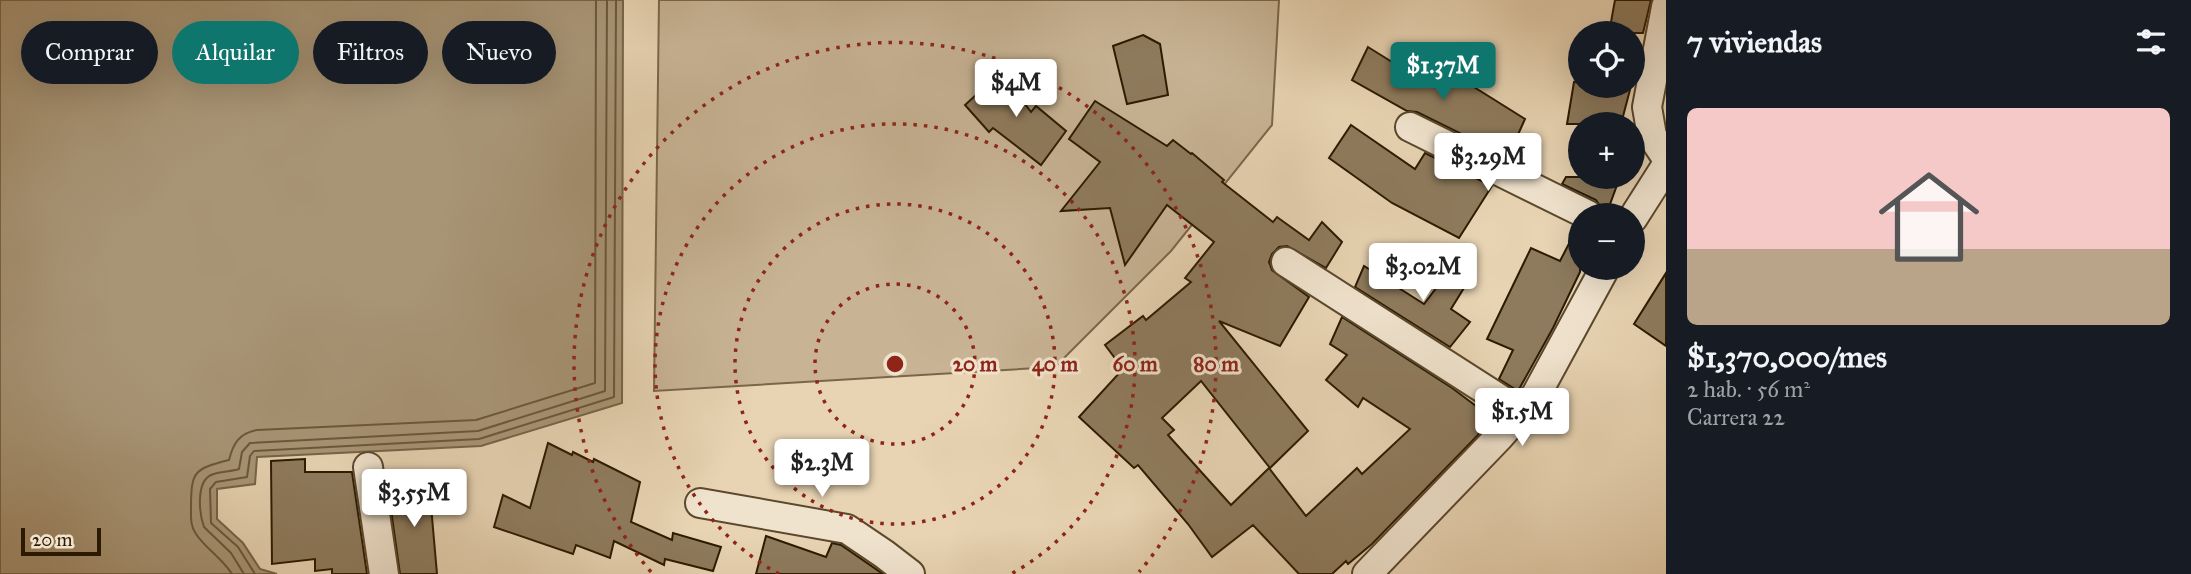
<!DOCTYPE html>
<html lang="es">
<meta charset="utf-8">
<style>
:root{--surface:#171b24;--page:#20242c;--text:#f1f3f6;--muted:#9ea1a6;--line:#363941;--accent:#0f766e}
body{margin:0;font-family:"IM FELL Great Primer",serif;background:var(--page);color:var(--text);height:100vh;display:flex;flex-direction:column;font-size:26px;white-space:nowrap}
*{box-sizing:border-box;margin:0}
p{font-size:23px;color:var(--muted)}
.icon{flex:none;width:38px;height:38px;fill:none;stroke:currentColor;stroke-width:2;stroke-linecap:round;stroke-linejoin:round}
.map{position:relative;flex:1;overflow:hidden}
.panel{display:flex;flex-direction:column;background:var(--surface);width:525px}
.panel>*{flex:none}
.top-card{position:absolute;left:21px;top:21px;width:665px;height:63px;display:flex;gap:14px}
.controls{position:absolute;left:1568px;top:21px;display:grid;gap:14px}
.controls a{display:grid;place-items:center;width:77px;height:77px;border-radius:50%;background:var(--surface);box-shadow:0 7px 28px #0002;font-size:35px}
.scale{position:absolute;left:21px;bottom:18px;width:80px;box-sizing:border-box;padding-left:7px;border:4px solid #2c1a00;border-top:0;font-size:19px;line-height:24px;white-space:nowrap;color:#2c1a00;-webkit-text-stroke:5px #f0e3ce;paint-order:stroke}
.price{position:absolute;translate:-50% -60px;padding:0 16px;border-radius:7px;background:#fff;color:#222;font-size:23px;line-height:46px;filter:drop-shadow(0 2px 4px #0008)}
.price::after{content:'';position:absolute;left:50%;top:42px;width:21px;height:16px;margin-left:-10px;background:inherit;clip-path:polygon(0 0,100% 0,50% 100%)}
.price.current{background:var(--accent);color:#fff}
ul{padding:0;list-style:none}
li{display:grid;align-content:center;gap:14px;height:371px;padding:0 21px}
li+li{border-top:2px solid var(--line)}
li span{display:grid;place-items:center;height:217px;border-radius:10px;color:#555}
li>.icon{margin-inline-start:auto}
span .icon{width:126px;height:126px;fill:#fffc;stroke-width:1}
li b{font-size:30px}
h2{display:flex;justify-content:space-between;align-items:center;height:84px;padding:0 21px;font-size:30px}
.pill{padding:0 24px;border-radius:32px;background:var(--surface);box-shadow:0 7px 28px #0002;font-size:24px;line-height:63px}
.pill.current{background:var(--accent);color:#fff}
main{display:flex;flex:1;min-height:0}
.map>svg:first-child{display:block}
.green{fill:#c8b495;stroke:#7a674a;stroke-width:2}
.water{fill:#a89576;stroke:#766447;stroke-width:2}
.lines{fill:none;stroke-linecap:round;stroke-linejoin:round}
.shore{stroke:#6a583b;stroke-width:2}
.building{fill:#8e7b5d;stroke:#2c1a00;stroke-width:2}
.minor-casing{stroke:#5b482d;stroke-width:32}
.minor{stroke:#f0e3ce;stroke-width:28}
.ring{fill:none;stroke:#8f2418;stroke-width:3.5;stroke-dasharray:3.5 7}
.centre{fill:#8f2418;stroke:#f0e3ce;stroke-width:3.5}
.ring-label{font-size:21px;text-anchor:middle;font-weight:bold;fill:#8f2418;stroke:#f0e3ce;stroke-width:6;stroke-linejoin:round;paint-order:stroke}
</style>
<main>
<div class="map">
<svg width="1666" height="574" viewBox="0 0 1666 574">
<rect width="100%" height="100%" fill="#e8d4b3"/>
<filter id="stains"><feTurbulence type="fractalNoise" baseFrequency=".00286" numOctaves="4"/><feColorMatrix values="0 0 0 0 .2 0 0 0 0 .09 0 0 0 0 .02 0 0 0 .5 -.17"/></filter>
<radialGradient id="worn" r=".72"><stop offset=".6" stop-color="#630" stop-opacity="0"/><stop offset="1" stop-color="#630" stop-opacity=".3"/></radialGradient>
<!-- green -->
<polygon class="green" points="659,0 1279,0 1272,125 1171,251 1055,367 654,391"/>
<!-- water -->
<polygon class="water" points="0,0 623,0 622,403 481,446 257,457 255,484 217,489 217,519 243,543 260,569 277,574 0,574"/>
<g class="lines">
<!-- shore -->
<g class="shore">
<path d="M232,574C221,557 205,548 196,534C190,526 191,516 191,507C191,470 195,469 229,460C233,444 239,433 257,430L476,420L595,383L596,0"/>
<path d="M244,574L231,553L204,527C199,513 196,482 211,475C220,471 230,472 239,469L242,452L250,443L478,431L605,391L607,0"/>
<polyline points="255,574 238,547 211,523 210,489 216,482 247,477 250,456 254,451 479,439 614,397 616,0"/>
</g>
</g>
<!-- building -->
<g class="building">
<polygon points="1615,0 1651,0 1643,33 1609,33"/>
<polygon points="1143,35 1160,44 1168,95 1127,104 1113,46"/>
<polygon points="1368,47 1429,85 1442,67 1525,119 1508,157 1417,112 1407,111 1352,80"/>
<polygon points="1001,72 1031,112 1036,106 1066,131 1041,165 993,128 989,132 965,105"/>
<polygon points="1574,82 1580,83 1580,86 1631,86 1621,124 1567,124"/>
<polygon points="1095,101 1167,146 1173,140 1191,154 1192,153 1224,180 1222,182 1273,222 1277,217 1309,240 1322,222 1342,242 1326,268 1287,246 1279,247 1272,254 1269,262 1272,270 1309,297 1280,346 1219,321 1308,431 1270,468 1201,381 1162,418 1174,430 1168,435 1231,505 1269,468 1306,516 1357,468 1362,474 1410,429 1363,398 1358,407 1326,380 1347,355 1330,344 1342,317 1452,388 1492,418 1478,435 1372,544 1348,564 1346,561 1332,574 1299,574 1253,525 1212,557 1188,524 1138,465 1134,468 1079,417 1123,369 1105,345 1143,316 1146,320 1191,282 1185,278 1214,242 1167,205 1125,265 1110,208 1061,211 1100,162 1069,139"/>
<polygon points="1351,125 1415,169 1425,153 1492,186 1459,238 1392,203 1329,158"/>
<polygon points="1566,177 1620,177 1606,215 1596,200 1562,184"/>
<polygon points="1577,228 1580,230 1580,272 1553,328 1518,391 1499,379 1513,350 1487,339 1531,248 1560,261"/>
<polygon points="1456,262 1472,275 1451,309 1470,322 1450,347 1355,287 1364,266 1424,304"/>
<polygon points="1666,273 1666,346 1634,324"/>
<polygon points="548,443 572,455 573,452 593,462 594,459 640,482 631,522 672,540 673,533 721,547 713,571 665,559 664,565 614,541 610,558 576,545 573,554 494,527 503,495 530,508"/>
<polygon points="305,459 305,472 352,472 367,574 332,574 332,569 315,571 315,559 272,564 271,461"/>
<polygon points="429,483 437,574 400,574 388,488"/>
<polygon points="766,536 826,557 832,543 841,545 883,574 756,574"/>
</g>
<g class="lines">
<!-- minor casing -->
<g class="minor-casing">
<g id="minor">
<polyline points="1666,7 1647,107 1652,136 1666,157"/>
<polyline points="1410,127 1588,215"/>
<polyline points="1633,218 1666,166"/>
<polyline points="1286,262 1520,412"/>
<polyline points="368,467 384,574"/>
<polyline points="700,503 847,529 884,554 910,574"/>
<polyline points="1367,574 1499,437 1536,395 1605,268"/>
</g>
</g>
<!-- minor -->
<use href="#minor" class="minor"/>
</g>
<!-- distance rings -->
<g class="ring">
<circle cx="895" cy="364" r="80"/>
<circle cx="895" cy="364" r="160"/>
<path d="M779 574A240 240 0 1 1 1011 574"/>
<path d="M651 572A321 321 0 1 1 1139 572"/>
</g>
<circle cx="895" cy="364" r="10" class="centre"/>
<g class="ring-label">
<text x="975" y="371">20 m</text>
<text x="1055" y="371">40 m</text>
<text x="1135" y="371">60 m</text>
<text x="1216" y="371">80 m</text>
</g>
<rect width="100%" height="100%" filter="url(#stains)"/>
<rect width="100%" height="100%" fill="url(#worn)"/>
</svg>
<div class="controls">
<a><svg class="icon" aria-label="locate" viewBox="0 0 24 24"><circle cx="12" cy="12" r="6"/><path d="M12 2v4M12 18v4M2 12h4M18 12h4"/></svg></a>
<a>+</a>
<a>−</a>
</div>
<div class="scale">20 m</div>
<b class="price current" style="left:1443px;top:102px">$1.37M</b>
<b class="price" style="left:1016px;top:119px">$4M</b>
<b class="price" style="left:1488px;top:193px">$3.29M</b>
<b class="price" style="left:1423px;top:303px">$3.02M</b>
<b class="price" style="left:1522px;top:448px">$1.5M</b>
<b class="price" style="left:822px;top:499px">$2.3M</b>
<b class="price" style="left:414px;top:529px">$3.55M</b>
<div class="top-card">
<a class="pill">Comprar</a>
<a class="pill current">Alquilar</a>
<a class="pill">Filtros</a>
<a class="pill">Nuevo</a>
</div>
</div>
<section class="panel">
<h2>7 viviendas<svg class="icon" aria-label="filters" viewBox="0 0 24 24"><path d="M4 7h16M4 17h16"/><circle cx="9" cy="7" r="2"/><circle cx="15" cy="17" r="2"/></svg></h2>
<ul>
<li><span style="background:linear-gradient(#f6c9c9 65%,#b9a48a 0)"><svg class="icon" aria-label="home" viewBox="0 0 24 24"><path d="M3 11l9-7 9 7M6 9v11h12V9"/></svg></span><div><b>$1,370,000/mes</b><p>2 hab. · 56 m²</p><p>Carrera 22</p></div></li>
</ul>
</section>
</main>
